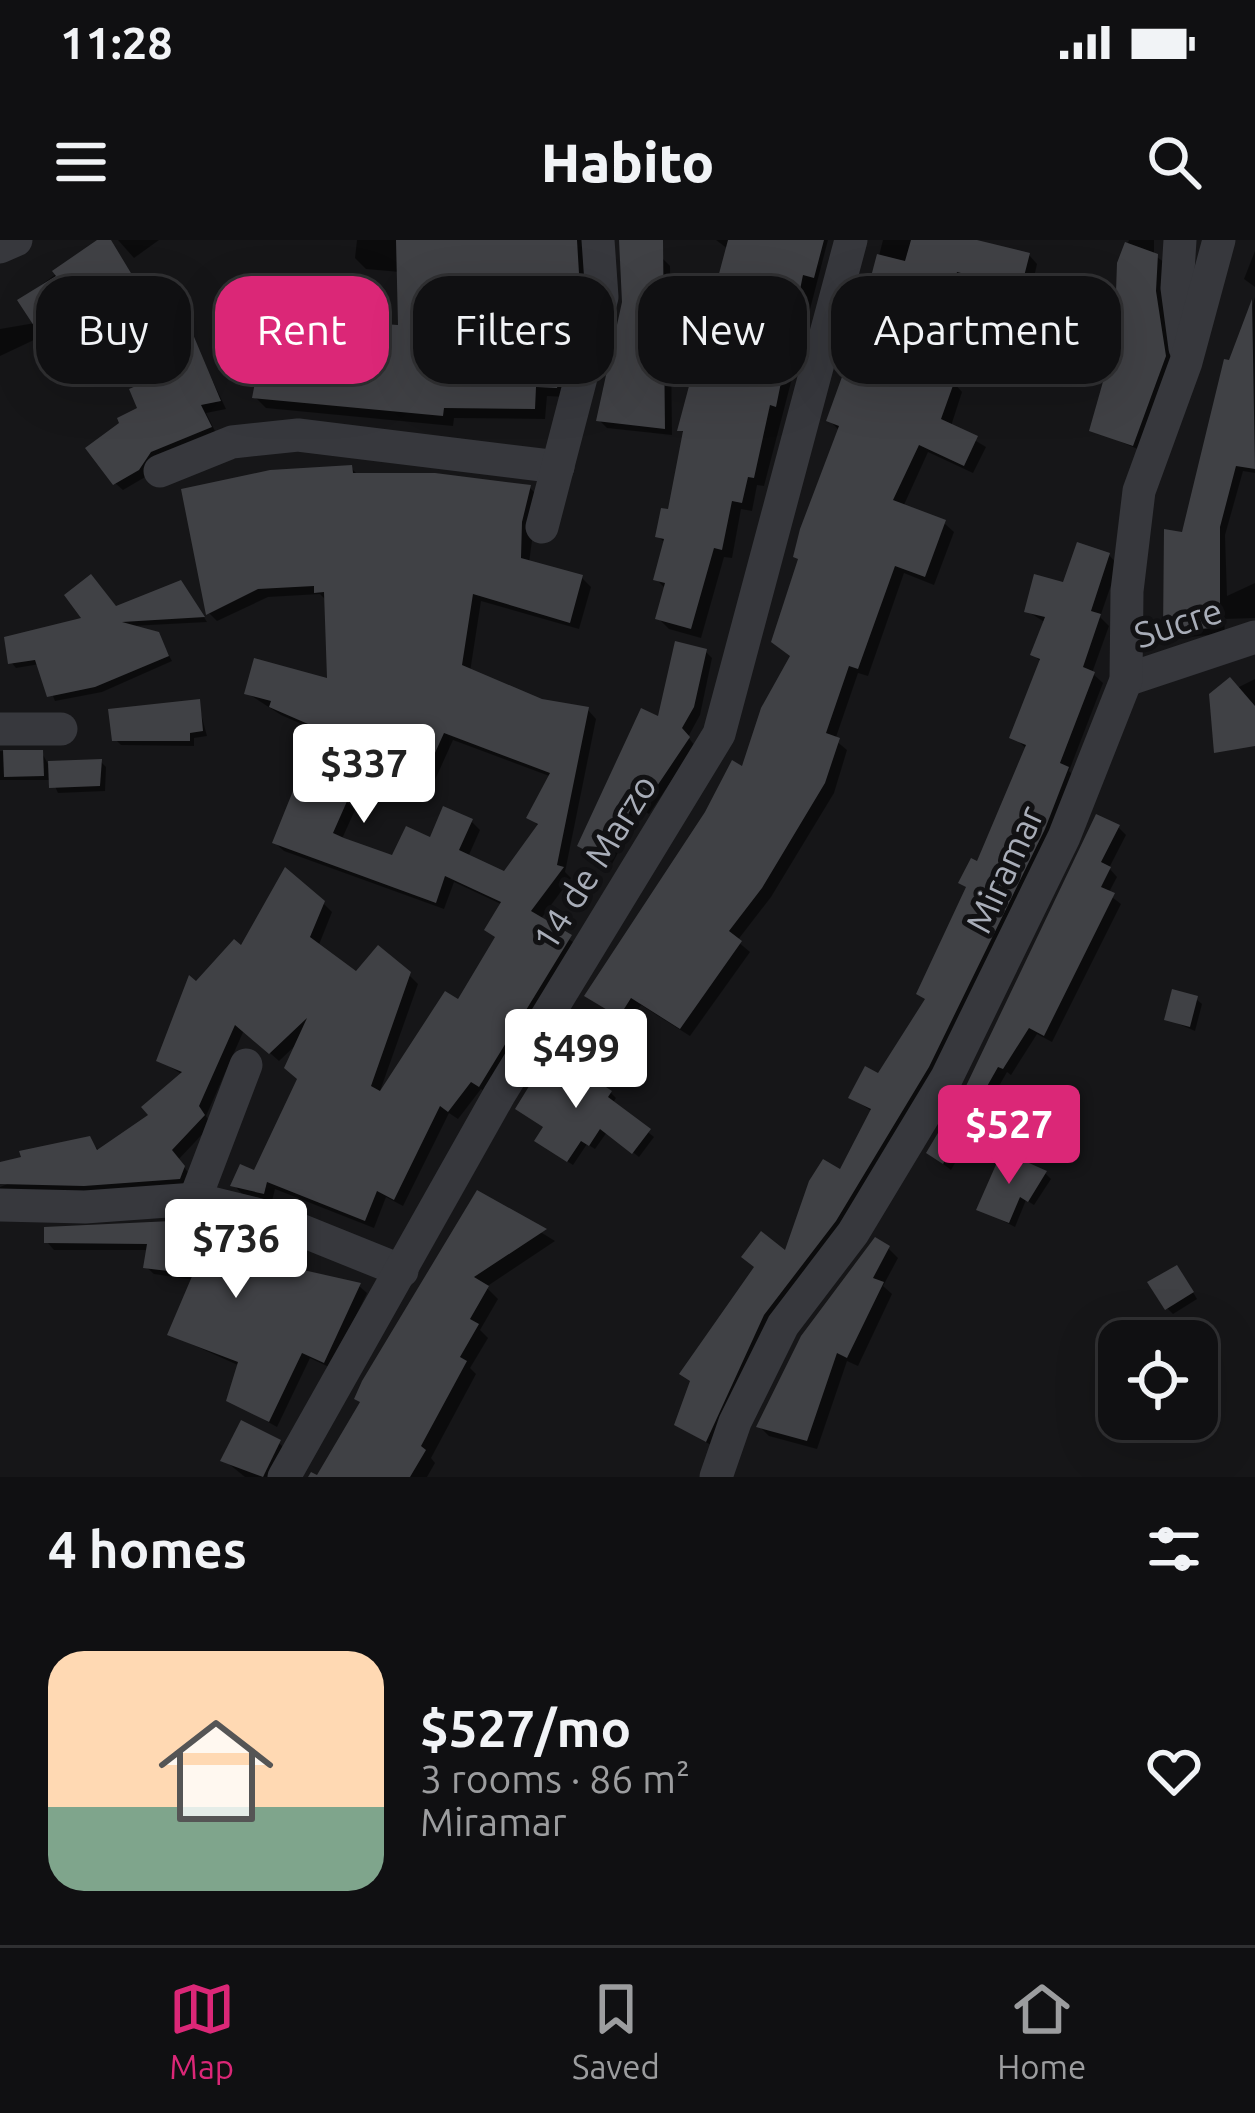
<!DOCTYPE html>
<meta charset="utf-8">
<style>
:root{--surface:#101012;--page:#19191b;--text:#f1f3f6;--muted:#9c9d9f;--line:#303032;--accent:#db2777}
body{margin:0;font-family:Ubuntu,sans-serif;background:var(--page);color:var(--text);height:100vh;display:flex;flex-direction:column;font-size:45px;white-space:nowrap}
*{box-sizing:border-box;margin:0}
p{font-size:39px;color:var(--muted)}
.icon{flex:none;width:66px;height:66px;fill:none;stroke:currentColor;stroke-width:2;stroke-linecap:round;stroke-linejoin:round}
.map{position:relative;height:1237px;overflow:hidden}
.panel{display:flex;flex-direction:column;background:var(--surface);flex:1}
.panel>*{flex:none}
.top-card{position:absolute;left:36px;top:36px;width:1185px;height:108px;display:flex;gap:24px}
.tools{position:absolute;left:1098px;top:1080px;display:grid;gap:24px}
.tools a{display:grid;place-items:center;width:120px;height:120px;border-radius:24px;background:var(--surface);box-shadow:0 12px 48px #0002,0 0 0 3px var(--line);font-size:60px}
.price{position:absolute;translate:-50% -102px;padding:0 27px;border-radius:12px;background:#fff;color:#222;font-size:39px;line-height:78px;filter:drop-shadow(0 3px 6px #0008)}
.price::after{content:'';position:absolute;left:50%;top:72px;width:36px;height:27px;margin-left:-18px;background:inherit;clip-path:polygon(0 0,100% 0,50% 100%)}
.price.on{background:var(--accent);color:#fff}
ul{padding:0;list-style:none}
li{display:flex;align-items:center;gap:36px;height:300px;padding:0 48px}
li span{display:grid;place-items:center;flex:none;width:336px;height:240px;border-radius:36px;color:#555}
li>.icon{margin-inline-start:auto}
span .icon{width:144px;height:144px;fill:#fffc;stroke-width:1}
li b{font-size:51px}
h2{display:flex;justify-content:space-between;align-items:center;height:144px;padding:0 48px;font-size:51px}
.tag{padding:0 42px;border-radius:36px;background:var(--surface);box-shadow:0 12px 48px #0002,0 0 0 3px var(--line);font-size:42px;line-height:108px}
.tag.on{background:var(--accent);color:#fff}
.status{display:flex;justify-content:space-between;align-items:center;height:84px;padding:0 60px;background:var(--surface);direction:ltr}
.status svg{height:33px;fill:currentColor}
header{display:flex;justify-content:space-between;align-items:center;height:156px;padding:0 48px;background:var(--surface);font-size:54px;font-weight:800}
.dock{display:flex;justify-content:space-around;align-items:center;height:168px;border-top:3px solid var(--line);background:var(--surface);font-size:33px;color:var(--muted)}
.dock a{display:grid;justify-items:center;gap:6px}
.dock .on{color:var(--accent)}
.map>svg:first-child{display:block}
.shadow{fill:#0007}
.building{fill:#404145}
.lines{fill:none;stroke-linecap:round;stroke-linejoin:round}
.street{stroke:#37383d;stroke-width:33}
.labels{text-anchor:middle;dominant-baseline:central;stroke-width:10;stroke-linejoin:round;paint-order:stroke}
.street-label{font-size:36px;fill:#a8adb8;stroke:#111113}
</style>
<div class="status"><b>11:28</b><svg viewBox="0 0 49 12"><path d="M0 12V9h3v3zM5 12V6h3v6zM10 12V3h3v9zM15 12V0h3v12zM26 1h20v11H26zM47 4h2v5h-2z"/></svg></div>
<header><svg class="icon" aria-label="menu" viewBox="0 0 24 24"><path d="M4 6h16M4 12h16M4 18h16"/></svg>Habito<svg class="icon" aria-label="search" viewBox="0 0 24 24"><circle cx="10" cy="10" r="6"/><path d="M15 15l6 6"/></svg></header>
<div class="map">
<svg width="1255" height="1237" viewBox="0 0 1255 1237">
<rect width="100%" height="100%" fill="#161618"/>
<!-- shadow -->
<g class="shadow">
<polygon points="102,0 112,4 147,61 128,74 112,54 53,91 0,116 0,89 35,83 21,60"/>
<polygon points="118,0 159,0 134,18"/>
<polygon points="357,0 596,0 590,60 571,59 567,114 576,123 567,157 547,156 545,179 454,178 453,186 266,168 255,157 369,126 401,88 400,32 366,29 355,18"/>
<polygon points="716,0 828,0 764,246 757,245 752,271 741,269 732,318 724,317 701,398 669,389 658,378 666,349 656,339 666,304 658,296 670,273 686,195 681,190 728,9"/>
<polygon points="883,0 971,0 1029,15 1037,24 1030,55 965,39 960,65 923,57 920,66 880,56 871,47"/>
<polygon points="1129,0 1154,0 1154,15 1164,22 1171,123 1140,210 1093,190 1112,122 1078,120 1071,113 1117,84 1120,24"/>
<polygon points="1255,11 1255,47 1244,39"/>
<polygon points="662,18 670,26 672,195 607,188 599,180 625,62"/>
<polygon points="1255,57 1255,233 1243,231 1225,295 1227,356 1255,343 1255,378 1224,379 1225,393 1173,399 1166,392 1184,295"/>
<polygon points="191,96 226,169 206,173 217,195 123,250 115,243 141,169"/>
<polygon points="953,142 962,152 951,186 986,207 973,233 928,212 903,267 944,283 954,292 934,345 904,333 868,436 858,433 835,500 847,510 834,553 771,657 737,701 750,712 690,796 641,765 629,784 588,755 744,530 793,417 840,191 829,180"/>
<polygon points="351,228 359,236 530,248 538,256 529,323 582,338 591,347 579,389 481,361 470,432 541,461 588,470 596,479 565,632 571,638 540,680 579,706 489,854 481,849 458,879 449,873 403,966 386,957 374,988 275,949 272,961 242,954 234,945 255,934 301,839 299,802 279,821 244,790 206,876 211,885 178,920 192,937 189,947 0,956 0,947 15,941 0,941 0,925 89,899 100,912 153,876 183,835 159,820 196,745 242,710 323,663 332,672 318,707 356,735 409,735 418,744 379,854 459,763 497,699 503,665 454,642 444,669 284,611 275,603 346,561 355,570 341,601 394,619 471,581 480,590 468,617 505,634 539,587 530,577 552,537 453,500 434,542 281,475 247,453 331,442 327,361 320,354 268,357 217,381 209,373"/>
<polygon points="1109,315 1118,325 1100,377 1109,386 1092,433 1103,443 1069,531 1077,539 937,837 716,1208 677,1185 841,934 873,872 852,858 879,837 927,761 1027,509 1013,497 1042,423 1033,414 1046,383 1027,371"/>
<polygon points="186,349 207,382 131,386 157,394 172,421 102,452 55,461 40,424 16,428 11,422 116,369"/>
<polygon points="705,411 712,418 700,475 688,497 695,506 649,574 641,569 612,624 580,605"/>
<polygon points="1255,439 1255,483 1213,460"/>
<polygon points="198,463 207,496 194,498 194,506 121,505 115,499"/>
<polygon points="0,511 42,513 48,524 101,522 106,527 105,551 58,553 52,540 0,540"/>
<polygon points="1118,587 1126,595 1109,628 1117,637 1108,654 1121,664 1052,802 1037,794 1011,835 1007,832 951,930 929,913"/>
<polygon points="1196,759 1202,764 1195,791 1167,779"/>
<polygon points="559,829 611,853 616,858 612,864 654,897 639,917 607,892 595,909 587,904 573,925 544,906"/>
<polygon points="1045,933 1051,939 1034,965 1026,960 1015,987 980,969"/>
<polygon points="478,954 555,1001 486,1047 498,1059 480,1090 488,1098 470,1128 476,1134 431,1218 435,1223 427,1237 319,1237"/>
<polygon points="253,998 260,1005 257,1017 359,1046 367,1053 331,1128 310,1118 277,1187 229,1160 240,1126 171,1095 194,1040 154,1034 146,1027 149,1010 54,1010 47,1002"/>
<polygon points="888,1008 898,1018 883,1046 892,1054 858,1126 847,1121 817,1209 769,1196 760,1187"/>
<polygon points="1182,1034 1197,1059 1173,1074 1167,1068"/>
<polygon points="279,1203 291,1215 281,1237 245,1237 224,1220"/>
</g>
<!-- building -->
<g class="building">
<polygon points="97,0 111,0 143,53 119,69 104,48 36,89 17,60 56,36 52,31"/>
<polygon points="396,0 577,0 580,50 561,49 557,108 567,109 557,148 536,147 535,169 444,168 443,176 252,158 263,101 366,122 368,83 398,85"/>
<polygon points="619,0 663,0 665,189 596,181 622,62"/>
<polygon points="728,0 824,0 814,38 803,35 776,167 770,165 754,238 748,237 742,263 732,261 722,310 714,308 691,389 655,379 665,343 653,340 664,299 655,297 661,268 668,269 683,191 677,191"/>
<polygon points="911,0 977,0 1030,13 1021,48 957,32 951,58 914,50 912,59 868,48 877,14 905,21"/>
<polygon points="1125,2 1158,14 1156,51 1166,116 1133,206 1089,191 1110,117 1068,114 1070,80 1115,81 1117,23"/>
<polygon points="1252,59 1255,229 1236,226 1220,287 1220,387 1163,393 1164,289 1182,292 1224,119 1229,120"/>
<polygon points="192,92 221,161 201,165 212,187 151,212 139,230 113,245 85,208 119,183 117,178 137,168 129,149 161,135 150,109"/>
<polygon points="851,112 874,119 876,114 955,140 941,179 978,196 964,226 919,205 893,260 946,280 925,337 895,326 858,429 849,426 826,493 840,498 825,543 762,648 729,691 742,701 680,789 631,758 619,777 584,756 705,572 732,520 742,526 761,468 790,416 771,402 798,319 793,317 800,289 839,186 826,181"/>
<polygon points="352,225 353,233 435,233 531,245 522,282 521,318 583,335 570,383 473,354 462,425 542,459 589,467 557,625 564,627 531,671 572,695 479,847 471,842 448,872 440,866 394,960 377,951 365,981 267,942 264,954 230,946 240,924 254,930 297,839 284,828 307,778 269,814 235,785 199,866 205,875 172,910 185,926 180,939 84,946 0,944 0,922 21,917 19,911 90,896 97,910 148,875 141,867 182,832 156,821 189,735 196,741 234,699 241,705 285,627 325,661 310,697 356,731 378,705 411,732 371,846 380,851 445,751 458,759 495,697 484,690 501,662 445,636 436,663 272,603 299,536 348,559 333,593 344,598 392,615 406,586 430,597 443,566 473,579 459,610 504,631 538,584 526,578 550,533 444,493 425,535 269,467 271,461 244,454 254,418 327,438 324,352 314,353 314,346 258,349 206,375 181,249 270,230"/>
<polygon points="1077,302 1110,313 1091,371 1101,374 1083,427 1095,432 1060,523 1069,527 1045,589 929,827 836,981 764,1075 706,1202 674,1185 690,1141 679,1134 754,1027 741,1017 761,991 785,1010 809,941 823,919 840,929 871,869 848,858 865,826 878,833 925,759 916,754 966,647 958,643 971,618 977,621 1026,505 1009,498 1040,419 1030,415 1045,377 1024,372 1034,334 1063,342"/>
<polygon points="91,334 116,366 181,340 205,377 122,382 159,392 169,416 95,447 47,457 35,420 8,424 4,397 81,378 64,355"/>
<polygon points="675,401 707,409 694,467 682,488 690,497 641,570 633,565 604,620 577,606 641,468 658,476"/>
<polygon points="1230,437 1255,466 1255,506 1214,513 1209,454"/>
<polygon points="200,459 203,491 190,493 190,501 112,501 108,469"/>
<polygon points="3,510 43,510 44,536 4,537"/>
<polygon points="102,519 100,546 49,548 48,521"/>
<polygon points="1096,574 1120,585 1101,622 1111,627 1101,647 1115,653 1044,796 1029,788 1003,829 998,827 943,924 926,913 966,846"/>
<polygon points="1172,749 1198,756 1190,787 1164,780"/>
<polygon points="547,817 558,824 562,818 612,851 608,857 651,889 632,914 600,889 589,906 581,901 567,922 534,901 543,887 515,869"/>
<polygon points="1002,911 1047,931 1028,962 1020,957 1009,983 976,970"/>
<polygon points="477,950 547,989 474,1037 489,1046 470,1079 479,1084 460,1117 467,1121 421,1206 426,1210 410,1237 308,1237 311,1232 317,1235 360,1162 354,1159 362,1141"/>
<polygon points="193,980 254,995 250,1012 290,1027 361,1043 324,1123 302,1113 269,1182 226,1161 238,1122 167,1095 193,1034 143,1028 147,1004 44,1003 44,987"/>
<polygon points="875,997 890,1006 873,1038 884,1042 847,1118 837,1113 807,1201 756,1187 801,1096"/>
<polygon points="1177,1025 1194,1052 1165,1070 1147,1042"/>
<polygon points="241,1180 281,1200 263,1237 220,1221"/>
</g>
<g class="lines">
<!-- street -->
<g class="street">
<polyline points="1180,0 1177,48 1185,108"/>
<polyline points="0,7 16,0"/>
<polyline points="160,231 232,202 298,195 558,227"/>
<polyline points="542,287 602,57 598,0"/>
<polyline points="1126,440 1255,397"/>
<polyline points="0,489 61,489"/>
<polyline points="195,959 246,825"/>
<polyline points="0,965 85,967 195,959 268,977 402,1031"/>
<polyline points="284,1237 499,855 719,494 851,0"/>
<polyline points="716,1237 735,1182 783,1085 853,993 947,837 1064,597 1126,440 1127,351 1139,251 1186,122 1219,0"/>
</g>
</g>
<g class="labels">
<!-- street labels -->
<g class="street-label">
<text transform="translate(1178 382) rotate(-18)">Sucre</text>
<text transform="translate(594 622) rotate(-58)">14 de Marzo</text>
<text transform="translate(1004 629) rotate(-65)">Miramar</text>
</g>
</g>
</svg>
<div class="tools">
<a><svg class="icon" aria-label="locate" viewBox="0 0 24 24"><circle cx="12" cy="12" r="6"/><path d="M12 2v4M12 18v4M2 12h4M18 12h4"/></svg></a>
</div>
<b class="price" style="left:364px;top:586px">$337</b>
<b class="price" style="left:576px;top:871px">$499</b>
<b class="price on" style="left:1009px;top:947px">$527</b>
<b class="price" style="left:236px;top:1061px">$736</b>
<div class="top-card">
<a class="tag">Buy</a>
<a class="tag on">Rent</a>
<a class="tag">Filters</a>
<a class="tag">New</a>
<a class="tag">Apartment</a>
</div>
</div>
<section class="panel">
<h2>4 homes<svg class="icon" aria-label="filters" viewBox="0 0 24 24"><path d="M4 7h16M4 17h16"/><circle cx="9" cy="7" r="2"/><circle cx="15" cy="17" r="2"/></svg></h2>
<ul>
<li><span style="background:linear-gradient(#ffd9b3 65%,#7fa58c 0)"><svg class="icon" aria-label="home" viewBox="0 0 24 24"><path d="M3 11l9-7 9 7M6 9v11h12V9"/></svg></span><div><b>$527/mo</b><p>3 rooms · 86 m²</p><p>Miramar</p></div><svg class="icon" aria-label="heart" viewBox="0 0 24 24"><path d="M12 20l-8-8c-3-5 5-10 8-4 3-6 11-1 8 4z"/></svg></li>
</ul>
</section>
<nav class="dock">
<a class="on"><svg class="icon" aria-label="map" viewBox="0 0 24 24"><path d="M3 6l6-2 6 2 6-2v14l-6 2-6-2-6 2zM9 4v14M15 6v14"/></svg>Map</a>
<a><svg class="icon" aria-label="saved" viewBox="0 0 24 24"><path d="M7 4h10v16l-5-4-5 4z"/></svg>Saved</a>
<a><svg class="icon" aria-label="home" viewBox="0 0 24 24"><path d="M3 11l9-7 9 7M6 9v11h12V9"/></svg>Home</a>
</nav>
